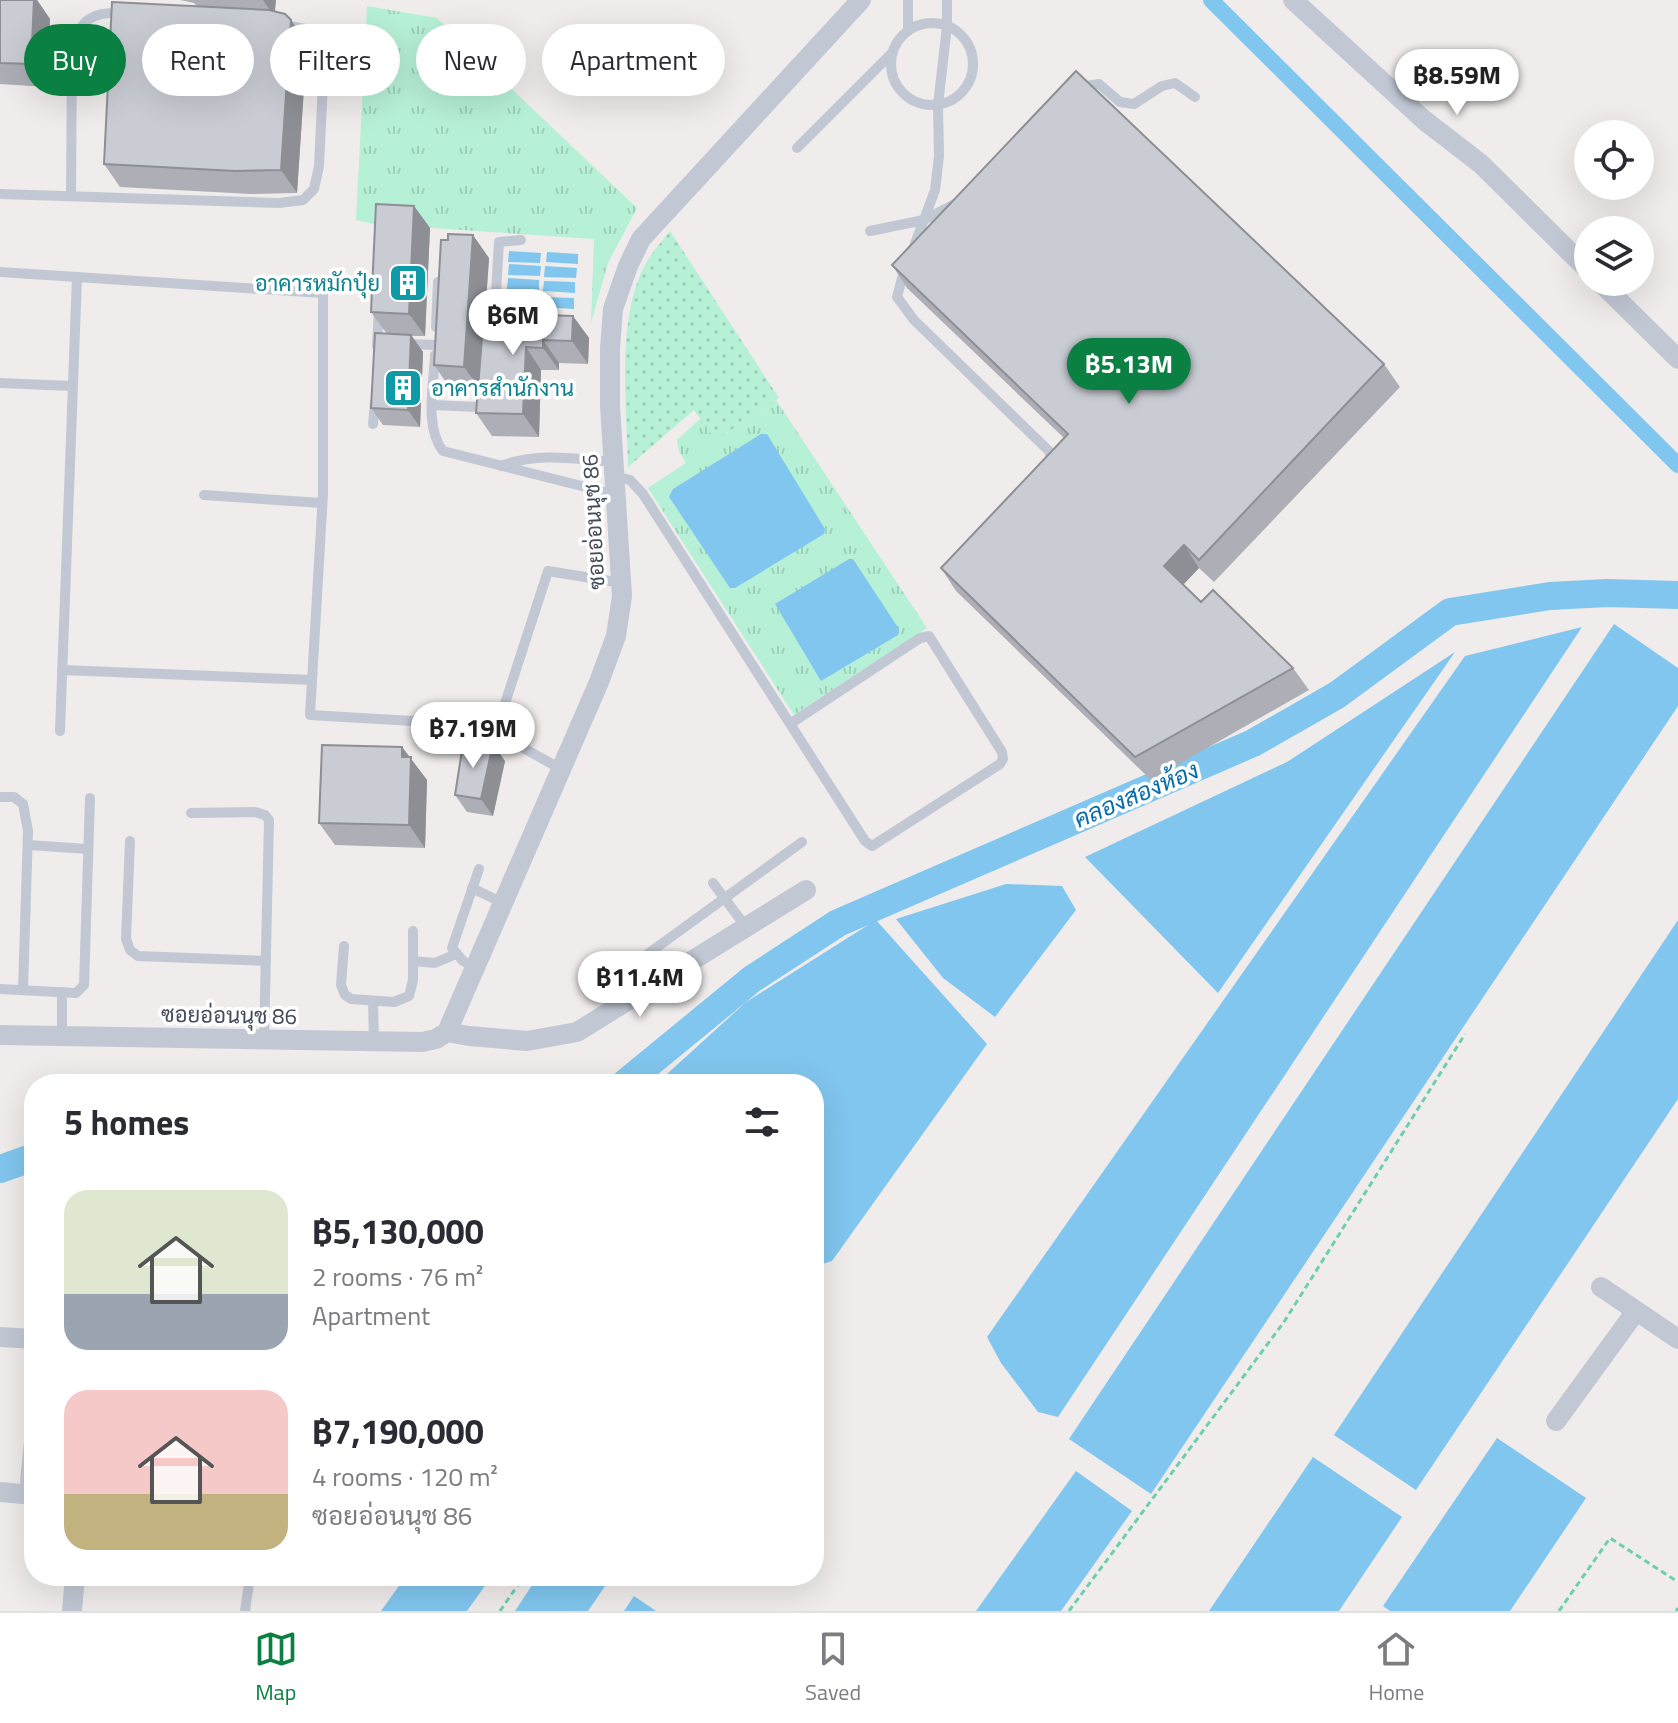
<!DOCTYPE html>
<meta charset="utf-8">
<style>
:root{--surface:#fff;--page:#f7f7f7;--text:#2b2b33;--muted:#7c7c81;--line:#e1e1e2;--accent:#0b8043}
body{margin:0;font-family:"Titillium Web",Sarabun,sans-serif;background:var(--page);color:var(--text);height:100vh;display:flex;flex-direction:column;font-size:30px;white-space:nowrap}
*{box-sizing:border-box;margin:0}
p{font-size:26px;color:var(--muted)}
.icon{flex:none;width:44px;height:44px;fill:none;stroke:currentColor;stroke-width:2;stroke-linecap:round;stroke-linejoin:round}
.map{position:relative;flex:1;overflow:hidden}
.side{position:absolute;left:24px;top:1074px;width:800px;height:512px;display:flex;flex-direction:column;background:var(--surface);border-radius:32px;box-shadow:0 8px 32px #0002}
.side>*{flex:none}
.top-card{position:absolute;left:24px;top:24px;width:800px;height:72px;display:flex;gap:16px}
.fabs{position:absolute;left:1574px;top:120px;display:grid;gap:16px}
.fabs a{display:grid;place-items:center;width:80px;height:80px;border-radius:50%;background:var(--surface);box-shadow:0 8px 32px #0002;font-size:40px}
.price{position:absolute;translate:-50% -68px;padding:0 18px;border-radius:28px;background:#fff;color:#222;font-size:26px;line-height:52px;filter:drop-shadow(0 2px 4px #0008)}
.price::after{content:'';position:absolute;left:50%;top:48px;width:24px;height:18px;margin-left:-12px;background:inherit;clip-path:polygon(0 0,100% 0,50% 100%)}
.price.selected{background:var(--accent);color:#fff}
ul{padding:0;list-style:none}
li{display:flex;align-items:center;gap:24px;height:200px;padding:0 40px}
li span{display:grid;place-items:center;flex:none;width:224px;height:160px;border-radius:24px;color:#555}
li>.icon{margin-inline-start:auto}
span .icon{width:96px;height:96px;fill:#fffc;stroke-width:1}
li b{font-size:34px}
h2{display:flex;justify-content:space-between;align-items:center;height:96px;padding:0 40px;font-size:34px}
.chip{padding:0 28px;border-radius:36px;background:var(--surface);box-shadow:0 8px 32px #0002;font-size:28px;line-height:72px}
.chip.selected{background:var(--accent);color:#fff}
.menu{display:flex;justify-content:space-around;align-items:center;height:112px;border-top:2px solid var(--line);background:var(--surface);font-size:22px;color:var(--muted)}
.menu a{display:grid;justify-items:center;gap:4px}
.menu .selected{color:var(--accent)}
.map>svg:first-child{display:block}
.grass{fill:url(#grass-tufts)}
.garden{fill:url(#garden-dots)}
.water{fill:#81c6ef}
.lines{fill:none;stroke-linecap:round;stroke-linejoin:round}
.canal{stroke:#81c6ef;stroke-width:16}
.river{stroke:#81c6ef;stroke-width:28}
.path{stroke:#6dcfaf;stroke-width:3;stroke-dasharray:6 4;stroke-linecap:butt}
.lane{stroke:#c1c8d4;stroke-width:10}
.street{stroke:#c1c8d4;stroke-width:20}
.wall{fill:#aeafb6}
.shaded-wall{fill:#8d8f94}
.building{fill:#caccd4;stroke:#8d8f94;stroke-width:2}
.labels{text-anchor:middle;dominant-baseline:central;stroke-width:7;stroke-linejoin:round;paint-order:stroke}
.culture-label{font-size:22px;fill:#0d838f;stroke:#fff;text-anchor:end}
.street-label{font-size:22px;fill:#434b5a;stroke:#fff}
.water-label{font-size:24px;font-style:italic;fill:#056dab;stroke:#fff}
</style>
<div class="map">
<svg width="1678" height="1611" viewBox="0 0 1678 1611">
<defs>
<pattern id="grass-tufts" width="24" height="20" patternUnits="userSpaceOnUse" patternTransform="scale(2)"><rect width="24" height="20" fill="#b6f0d6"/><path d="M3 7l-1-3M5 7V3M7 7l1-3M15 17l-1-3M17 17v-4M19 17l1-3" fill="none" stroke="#9ecfba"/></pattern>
<pattern id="garden-dots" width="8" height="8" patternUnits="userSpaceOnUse" patternTransform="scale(2)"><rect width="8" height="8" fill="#b6f0d6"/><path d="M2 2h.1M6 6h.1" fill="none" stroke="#9ecfba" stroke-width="1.8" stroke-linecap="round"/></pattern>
</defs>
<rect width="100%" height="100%" fill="#efeceb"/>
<!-- grass -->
<g class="grass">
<polygon points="367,6 437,18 637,208 608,263 591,323 594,239 373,224 356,220"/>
<polygon points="776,400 927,628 794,715 648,488 686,463 679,451 677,440 701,418 716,440"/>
</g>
<!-- garden -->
<path class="garden" d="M670,231L779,398L716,440L694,410L628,467C627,407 615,313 648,260C654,250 663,240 670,231Z"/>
<!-- water -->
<g class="water">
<polygon points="509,251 541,253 540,263 508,262"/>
<polygon points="547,252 578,254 578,264 546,262"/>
<polygon points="509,264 541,266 540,276 508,275"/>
<polygon points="545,266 577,268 576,278 544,277"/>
<polygon points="508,278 539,280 539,290 507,289"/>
<polygon points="544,281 575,282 575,293 543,291"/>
<polygon points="507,294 538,296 538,306 506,305"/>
<polygon points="543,297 574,298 574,309 542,307"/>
<polygon points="761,434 767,434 825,529 824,534 735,588 730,588 669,497 673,489"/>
<polygon points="849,559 853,559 899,629 898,635 821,681 775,604"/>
<polygon points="1614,624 1678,668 1678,706 1151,1494 1069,1439"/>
<polygon points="1582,627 1058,1417 1038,1412 1001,1363 987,1337 1465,656"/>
<polygon points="1455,652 1218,993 1085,857 1287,762"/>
<polygon points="1006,884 1062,886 1076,910 995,1017 943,978 896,919"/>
<polygon points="876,920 987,1044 832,1261 814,1267 814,1084 656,1084 746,1002"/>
<polygon points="1678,920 1678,1099 1416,1490 1334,1435"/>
<polygon points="1497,1438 1586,1498 1510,1611 1390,1611 1383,1606"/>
<polygon points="1313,1457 1402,1517 1339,1611 1209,1611"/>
<polygon points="1076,1471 1132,1511 1061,1611 976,1611"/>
<polygon points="406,1576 492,1576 467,1611 381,1611"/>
<polygon points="538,1576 612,1576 588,1611 515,1611"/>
<polygon points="634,1596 656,1611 624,1611"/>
</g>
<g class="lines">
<!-- canal -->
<polyline class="canal" points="1211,0 1678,465"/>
<!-- river -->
<g class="river">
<polyline points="624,1084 752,979 838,923 1253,743 1337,695 1450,612 1550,596 1607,593 1678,595"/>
<polyline points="0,1169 34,1157"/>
</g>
<!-- path -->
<g class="path">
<polyline points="500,1611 524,1576"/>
<polyline points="1069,1611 1284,1322 1465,1034"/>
<polyline points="1559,1611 1610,1538 1678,1582"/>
<polyline points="1676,1611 1678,1608"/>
</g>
<!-- lane -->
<g class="lane">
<circle cx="932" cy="64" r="41"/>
<polyline points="908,31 908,0"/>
<polyline points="1080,92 1087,86 1099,84 1120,102 1134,104 1162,86 1175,83 1195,97"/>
<polyline points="797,148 892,53"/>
<polyline points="0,194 279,203 303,200 314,189 319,166 324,62 316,41 305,29 285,25"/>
<path d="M71,196L72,47C81,18 94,11 125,13"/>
<polyline points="870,231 924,220 955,204"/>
<polyline points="913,249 935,190 939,156 938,105 947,26 947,0"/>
<polyline points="905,267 897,297 914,320 1050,452 1050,463"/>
<polyline points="0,272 323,293 323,494 310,715 499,726"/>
<polyline points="494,326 499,242 521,240"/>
<polyline points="436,327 438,282"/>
<polyline points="407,344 436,345"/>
<polyline points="377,346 379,310"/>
<path d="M435,355C434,384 424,427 443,451L617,495"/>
<polyline points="0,383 71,386"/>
<polyline points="433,405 478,407 488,401"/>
<polyline points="373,424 375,402"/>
<path d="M501,466C537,452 576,459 614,462"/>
<polyline points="615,476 630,480 643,494 865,841 872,846 1000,764 1003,759 1002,752 929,636 920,638 790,724"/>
<polyline points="204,495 322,503"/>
<polyline points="62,670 312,680"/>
<polyline points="60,731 77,277"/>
<polyline points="561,769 498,734 500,719 548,571 622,583"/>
<polyline points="0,797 14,797 23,804 28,831 23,990"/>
<polyline points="191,813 255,812 265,815 269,820 264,1039"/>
<polyline points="130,841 126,939 130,950 138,956 266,961"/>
<polyline points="28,845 88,849"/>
<polyline points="713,883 746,927"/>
<polyline points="472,888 503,903"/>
<polyline points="344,946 341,985 345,995 351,999 394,1002 409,996 413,980 413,931"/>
<polyline points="413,961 435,963 456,954"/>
<polyline points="475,968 463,961 452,948 479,869"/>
<polyline points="620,974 802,842"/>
<polyline points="0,989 76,993 84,985 90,798"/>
<polyline points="62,992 62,1036"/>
<polyline points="373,1001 374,1041"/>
<polyline points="25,1481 34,1392"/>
<polyline points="245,1611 250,1576"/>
</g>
<!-- street -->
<g class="street">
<polyline points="1293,0 1424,120 1481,164 1588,270"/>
<polyline points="1600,282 1678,359"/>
<polyline points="447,1032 469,1036 527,1041 577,1032 806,890"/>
<polyline points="0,1035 422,1042 436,1039 447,1032 599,682 616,636 622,596 610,406 610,348 613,309 628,266 641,239 861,0"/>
<polyline points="1601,1287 1678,1339"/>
<polyline points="0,1337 34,1339"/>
<polyline points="1556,1421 1636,1311"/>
<polyline points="0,1492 34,1495"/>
<polyline points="72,1611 75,1576"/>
</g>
</g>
<!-- wall -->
<g class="wall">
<polygon points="0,0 37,0 50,19 47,87 0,84"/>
<polygon points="180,0 276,0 275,12 307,43 297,193 251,194 120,187 104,164 197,6 194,3"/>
<polygon points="414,206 430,228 425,336 412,336 423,352 420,427 383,425 371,408 387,334 371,312"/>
<polygon points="489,258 485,313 573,316 589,338 588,364 559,363 559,370 541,370 539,437 492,436 476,413 478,389 450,388 434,365"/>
<polygon points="892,265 1384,364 1400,387 1214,582 1199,568 1183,585 1201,602 1293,668 1309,690 1151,780 956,591 941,568 1064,438 907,288"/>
<polygon points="402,747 427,780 425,848 335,845 319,823"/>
<polygon points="505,761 493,816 467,812 455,795"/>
</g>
<!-- shaded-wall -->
<g class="shaded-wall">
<polygon points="34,0 37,0 50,19 47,87 31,64"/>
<polygon points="263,0 276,0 274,16"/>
<polygon points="291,20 307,43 297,193 281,170"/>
<polygon points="414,206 430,228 425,336 409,314"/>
<polygon points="473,235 489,258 480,389 464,367"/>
<polygon points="573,316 589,338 588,364 572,341"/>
<polygon points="411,335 423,352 420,427 408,410"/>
<polygon points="543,340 559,363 559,370 543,348"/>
<polygon points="526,347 541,370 539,437 523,414"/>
<polygon points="1184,545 1199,568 1179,589 1164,566"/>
<polygon points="493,744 505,761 493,816 481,799"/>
<polygon points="402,747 427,780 425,848 409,825"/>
</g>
<!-- building -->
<g class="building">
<polygon points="0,0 34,0 31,64 0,63"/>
<polygon points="112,2 269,10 285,14 291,20 281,170 235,171 104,164"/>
<polygon points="1076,71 1384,364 1199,560 1184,545 1164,566 1201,602 1213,590 1293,668 1135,757 941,568 1068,434 892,265"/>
<polygon points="376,204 414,206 409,314 371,312"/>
<polygon points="448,234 473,235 464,367 434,365 441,240 448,240"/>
<polygon points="484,313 573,316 572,341 543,340 543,348 526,347 523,414 476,413"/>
<polygon points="375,333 411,335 408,410 371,408"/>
<polygon points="463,744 493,744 481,799 455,795"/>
<polygon points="322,745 402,747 402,757 411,757 409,825 319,823"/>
</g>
<!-- icons -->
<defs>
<g id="building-square" transform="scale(2)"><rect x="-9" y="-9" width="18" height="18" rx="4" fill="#0f9aa8" stroke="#fff"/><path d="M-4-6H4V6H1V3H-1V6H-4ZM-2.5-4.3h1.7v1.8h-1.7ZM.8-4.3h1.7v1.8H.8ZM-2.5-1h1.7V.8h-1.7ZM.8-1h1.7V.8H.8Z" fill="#fff"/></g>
</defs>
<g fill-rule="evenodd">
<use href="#building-square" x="408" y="283"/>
<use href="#building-square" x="403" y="388"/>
</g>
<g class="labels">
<!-- culture labels -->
<g class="culture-label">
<text x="380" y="283">อาคารหมักปุ๋ย</text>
<text x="431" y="388" text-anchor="start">อาคารสำนักงาน</text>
</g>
<!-- street labels -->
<g class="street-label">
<text transform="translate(593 522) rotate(-93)">ซอยอ่อนนุช 86</text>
<text transform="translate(229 1015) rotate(1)">ซอยอ่อนนุช 86</text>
</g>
<!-- water labels -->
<g class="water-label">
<text transform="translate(1136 794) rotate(-23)">คลองสองห้อง</text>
</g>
</g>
</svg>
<div class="fabs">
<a><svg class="icon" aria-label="locate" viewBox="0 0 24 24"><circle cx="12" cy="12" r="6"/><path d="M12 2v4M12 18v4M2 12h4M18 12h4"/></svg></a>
<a><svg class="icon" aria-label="layers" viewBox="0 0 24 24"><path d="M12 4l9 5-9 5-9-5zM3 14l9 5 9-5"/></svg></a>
</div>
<b class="price" style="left:1457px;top:117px">฿8.59M</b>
<b class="price" style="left:513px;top:357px">฿6M</b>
<b class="price selected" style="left:1129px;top:406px">฿5.13M</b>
<b class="price" style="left:473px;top:770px">฿7.19M</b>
<b class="price" style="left:640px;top:1019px">฿11.4M</b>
<div class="top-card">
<a class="chip selected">Buy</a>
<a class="chip">Rent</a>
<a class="chip">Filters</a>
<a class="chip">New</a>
<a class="chip">Apartment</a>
</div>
<section class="side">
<h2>5 homes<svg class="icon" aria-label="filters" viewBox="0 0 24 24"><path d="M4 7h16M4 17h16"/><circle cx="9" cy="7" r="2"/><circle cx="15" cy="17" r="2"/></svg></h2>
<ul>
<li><span style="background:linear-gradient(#dfe7d0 65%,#9aa5b1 0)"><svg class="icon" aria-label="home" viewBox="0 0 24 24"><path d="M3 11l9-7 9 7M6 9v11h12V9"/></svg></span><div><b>฿5,130,000</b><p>2 rooms · 76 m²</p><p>Apartment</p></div></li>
<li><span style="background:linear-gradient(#f6c9c9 65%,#c2b280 0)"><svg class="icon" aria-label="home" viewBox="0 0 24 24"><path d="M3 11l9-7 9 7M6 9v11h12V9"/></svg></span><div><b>฿7,190,000</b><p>4 rooms · 120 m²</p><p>ซอยอ่อนนุช 86</p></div></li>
</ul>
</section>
</div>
<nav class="menu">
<a class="selected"><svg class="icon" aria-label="map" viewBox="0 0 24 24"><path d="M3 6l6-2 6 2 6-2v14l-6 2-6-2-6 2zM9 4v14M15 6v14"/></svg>Map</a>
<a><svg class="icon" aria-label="saved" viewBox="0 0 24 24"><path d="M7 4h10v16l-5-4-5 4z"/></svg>Saved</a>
<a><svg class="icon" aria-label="home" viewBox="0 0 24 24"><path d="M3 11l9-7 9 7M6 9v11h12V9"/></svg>Home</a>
</nav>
